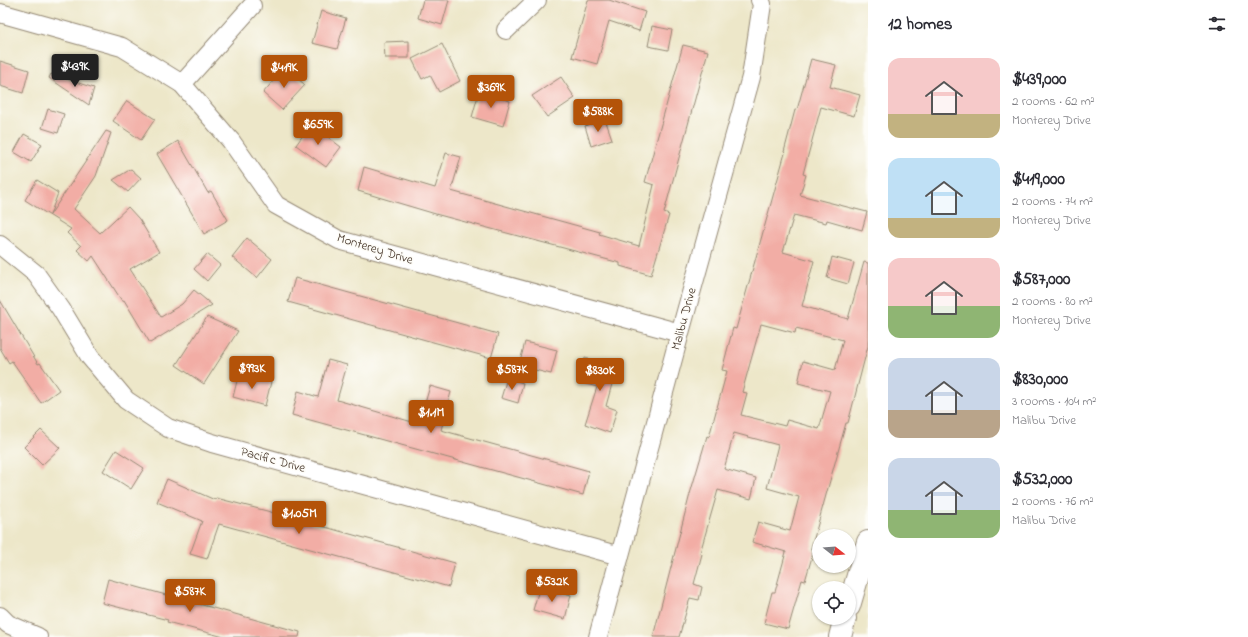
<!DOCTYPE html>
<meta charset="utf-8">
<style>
:root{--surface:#fff;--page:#f2f2f3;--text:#2b2b33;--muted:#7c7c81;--accent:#b45309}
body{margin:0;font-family:"Indie Flower",sans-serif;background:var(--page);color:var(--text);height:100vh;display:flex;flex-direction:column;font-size:15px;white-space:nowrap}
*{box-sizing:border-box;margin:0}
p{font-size:13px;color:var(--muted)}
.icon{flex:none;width:22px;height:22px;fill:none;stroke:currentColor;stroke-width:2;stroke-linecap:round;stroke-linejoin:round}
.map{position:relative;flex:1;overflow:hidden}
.sheet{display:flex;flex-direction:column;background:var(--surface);width:380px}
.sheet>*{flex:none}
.needle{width:26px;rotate:107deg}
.buttons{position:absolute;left:812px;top:529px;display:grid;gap:8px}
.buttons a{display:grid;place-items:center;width:44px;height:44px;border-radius:50%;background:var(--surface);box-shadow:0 1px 3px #0004;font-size:20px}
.price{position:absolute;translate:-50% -34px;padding:0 9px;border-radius:4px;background:var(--accent);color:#fff;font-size:13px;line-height:26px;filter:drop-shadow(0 1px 2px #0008)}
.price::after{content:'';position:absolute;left:50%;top:24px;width:12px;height:9px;margin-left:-6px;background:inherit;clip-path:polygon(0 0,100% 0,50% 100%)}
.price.active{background:#222;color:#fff}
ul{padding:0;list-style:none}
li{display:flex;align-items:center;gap:12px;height:100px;padding:0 20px}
li span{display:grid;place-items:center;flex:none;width:112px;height:80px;border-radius:12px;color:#555}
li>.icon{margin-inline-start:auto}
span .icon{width:48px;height:48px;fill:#fffc;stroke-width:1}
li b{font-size:17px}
h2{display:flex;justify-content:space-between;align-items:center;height:48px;padding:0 20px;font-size:17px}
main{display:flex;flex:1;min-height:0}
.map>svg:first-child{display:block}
.building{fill:#f2ada5;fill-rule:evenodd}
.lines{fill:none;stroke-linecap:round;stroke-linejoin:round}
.minor-casing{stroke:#948874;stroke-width:20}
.tertiary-casing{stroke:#948874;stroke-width:24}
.minor{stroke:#fff;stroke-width:18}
.tertiary{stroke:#fff;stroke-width:22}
.labels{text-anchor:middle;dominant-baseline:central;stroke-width:3;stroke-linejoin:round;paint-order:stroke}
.street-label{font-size:13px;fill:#3b2a1e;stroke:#fdfcf7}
</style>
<main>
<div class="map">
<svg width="868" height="637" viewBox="0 0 868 637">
<rect width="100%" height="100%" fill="#fdfcf7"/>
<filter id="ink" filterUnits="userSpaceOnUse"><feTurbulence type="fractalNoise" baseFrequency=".025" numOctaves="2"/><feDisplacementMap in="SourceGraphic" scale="8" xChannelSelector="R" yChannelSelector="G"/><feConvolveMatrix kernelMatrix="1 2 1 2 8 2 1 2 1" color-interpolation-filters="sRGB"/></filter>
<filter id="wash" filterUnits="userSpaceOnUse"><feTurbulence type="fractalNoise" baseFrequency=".012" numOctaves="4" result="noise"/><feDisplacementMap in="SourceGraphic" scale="16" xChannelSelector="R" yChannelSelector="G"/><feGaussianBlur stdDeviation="0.9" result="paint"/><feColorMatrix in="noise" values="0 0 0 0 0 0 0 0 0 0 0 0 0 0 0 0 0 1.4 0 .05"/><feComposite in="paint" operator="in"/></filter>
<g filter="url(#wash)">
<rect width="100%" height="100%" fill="#ede7c9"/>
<g id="blocks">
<!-- building -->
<g class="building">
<polygon points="423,0 449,0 442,25 418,18"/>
<polygon points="588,0 609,0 645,12 639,31 609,21 597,64 572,57"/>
<polygon points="321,11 346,18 337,49 312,43"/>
<polygon points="652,26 672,30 668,50 648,46"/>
<polygon points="409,41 409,58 385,58 384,42"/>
<polygon points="442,44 460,81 439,92 430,75 422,79 412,59"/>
<polygon points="683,45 708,51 664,213 669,215 651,275 620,266 620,263 439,215 358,191 364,167 435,188 446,153 461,157 451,191 600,232 599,234 639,246 654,185 645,182"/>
<path d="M811,59L836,65L830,87L860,95L854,116L821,107L803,174L806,175L800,195L867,212L862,230L827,220L826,223L794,215L783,252L814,261L802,306L848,319L864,262L868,263V346L848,423H846L811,549L814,550L805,581L802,580L788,629L764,623L772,592H775L786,552L752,542L758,522L790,531L799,497L767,488L778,445L734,433L724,469L756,478L751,499L718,490L700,553L702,554L694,584L702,587L699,600L690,598L679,637H653L690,494L707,436L709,437L727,371L722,370L733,328L736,329L785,153L784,152L795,110H797ZM761,324L795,333L796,328L843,340L835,370L803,361L798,383L830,391L819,429L787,420L785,426L741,415L747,393L742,392Z"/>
<polygon points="0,61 29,70 23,93 0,86"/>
<polygon points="285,67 305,85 282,110 263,93"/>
<polygon points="51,74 94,88 89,105 49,78"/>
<polygon points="561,77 575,98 547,117 532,96"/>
<polygon points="479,92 510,101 503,126 472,117"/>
<polygon points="127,101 155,119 141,140 113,121"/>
<polygon points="48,109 64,114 58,133 42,128"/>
<polygon points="605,119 612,139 591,146 585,126"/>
<polygon points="311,124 341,147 326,167 296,145"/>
<polygon points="106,131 111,133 96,176 74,209 100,233 128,207 139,219 159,252 130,269 161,317 182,304 194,290 212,305 150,343 124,300 122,301 93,256 89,261 77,250 81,246 67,233 71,229 25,200 37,180 58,193 50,215"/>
<polygon points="24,134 42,144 31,162 14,152"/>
<polygon points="178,141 208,193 211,191 228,220 204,234 157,154"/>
<polygon points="131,169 141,178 128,192 113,180"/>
<polygon points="247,238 272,259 257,278 232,257"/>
<polygon points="207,254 220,265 207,281 194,269"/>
<polygon points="832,257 854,263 848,284 827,278"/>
<polygon points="295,278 498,334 491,358 288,302"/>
<polygon points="0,300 38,364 40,363 59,390 41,403 12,361 9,363 0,348"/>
<polygon points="207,317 238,331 204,384 176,365"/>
<polygon points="525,342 557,350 551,374 519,366"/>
<polygon points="585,358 604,363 606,358 618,362 606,406 617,410 610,433 585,424 597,387 579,382"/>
<polygon points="328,360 347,365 337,400 419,424 430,386 451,392 441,430 589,471 583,495 292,415 298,391 318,397"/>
<polygon points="239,373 271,382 265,406 233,397"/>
<polygon points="507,378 523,383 518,403 501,398"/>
<polygon points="41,430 60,448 42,465 24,447"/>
<polygon points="116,450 144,468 131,489 103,471"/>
<polygon points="167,479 215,500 216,498 267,511 455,563 449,587 219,524 207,559 190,554 202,521 157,502"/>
<polygon points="108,579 300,632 299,637 224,637 167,622 168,620 102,603"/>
<polygon points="540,586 571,595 565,619 533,610"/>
</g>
</g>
</g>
<g filter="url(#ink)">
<use href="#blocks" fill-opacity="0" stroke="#948874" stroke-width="1"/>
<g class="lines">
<!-- minor casing -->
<g class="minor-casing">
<g id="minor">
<polyline points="0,13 122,47 182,84 231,141 276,205 339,240 680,333"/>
<polyline points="506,30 537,0"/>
<polyline points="182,84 252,6"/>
<polyline points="0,245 36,274 61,309 90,357 126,400 168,428 212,443 620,556"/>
<polyline points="0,616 8,624 38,637"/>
<polyline points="598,637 680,333 751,77 762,4 760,0"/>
</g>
</g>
<!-- tertiary casing -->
<g class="tertiary-casing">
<g id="tertiary">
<polyline points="849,606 868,542"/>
<polyline points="840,637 845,618"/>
</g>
</g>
<!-- minor -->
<use href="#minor" class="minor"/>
<!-- tertiary -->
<use href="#tertiary" class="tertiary"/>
</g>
</g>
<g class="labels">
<!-- street labels -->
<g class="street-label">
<text transform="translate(375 249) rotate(17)">Monterey Drive</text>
<text transform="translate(684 319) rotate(-75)">Malibu Drive</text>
<text transform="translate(273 460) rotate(15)">Pacific Drive</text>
</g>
</g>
</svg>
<div class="buttons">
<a><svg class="needle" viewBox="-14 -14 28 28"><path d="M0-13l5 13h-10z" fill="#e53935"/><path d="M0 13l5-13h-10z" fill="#7c7c81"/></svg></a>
<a><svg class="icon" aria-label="locate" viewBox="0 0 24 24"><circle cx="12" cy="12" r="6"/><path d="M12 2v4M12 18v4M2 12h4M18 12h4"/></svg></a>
</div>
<b class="price active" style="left:75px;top:88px">$439K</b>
<b class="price" style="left:284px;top:89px">$419K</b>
<b class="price" style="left:491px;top:109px">$369K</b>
<b class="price" style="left:598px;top:133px">$588K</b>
<b class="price" style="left:318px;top:146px">$659K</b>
<b class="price" style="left:252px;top:390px">$993K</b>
<b class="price" style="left:512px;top:391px">$587K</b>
<b class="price" style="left:600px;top:392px">$830K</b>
<b class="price" style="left:431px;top:434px">$1.1M</b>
<b class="price" style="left:299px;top:535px">$1.05M</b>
<b class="price" style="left:552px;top:603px">$532K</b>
<b class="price" style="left:190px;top:613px">$587K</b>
</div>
<section class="sheet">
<h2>12 homes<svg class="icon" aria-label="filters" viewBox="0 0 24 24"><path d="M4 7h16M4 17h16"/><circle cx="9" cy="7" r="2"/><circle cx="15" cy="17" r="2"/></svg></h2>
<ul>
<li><span style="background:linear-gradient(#f6c9c9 70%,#c2b280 0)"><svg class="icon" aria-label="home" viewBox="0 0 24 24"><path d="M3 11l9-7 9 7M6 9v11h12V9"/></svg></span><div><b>$439,000</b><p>2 rooms · 62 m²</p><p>Monterey Drive</p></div></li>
<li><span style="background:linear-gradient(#bfe0f5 75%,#c2b280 0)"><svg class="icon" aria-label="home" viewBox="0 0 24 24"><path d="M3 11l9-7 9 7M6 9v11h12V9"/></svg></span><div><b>$419,000</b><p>2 rooms · 74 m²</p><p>Monterey Drive</p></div></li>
<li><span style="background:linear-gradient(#f6c9c9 60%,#8fb573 0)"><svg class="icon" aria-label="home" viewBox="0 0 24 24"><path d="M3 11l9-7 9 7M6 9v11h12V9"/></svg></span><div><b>$587,000</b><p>2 rooms · 80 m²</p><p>Monterey Drive</p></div></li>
<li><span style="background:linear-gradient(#c9d6e8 65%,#b9a48a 0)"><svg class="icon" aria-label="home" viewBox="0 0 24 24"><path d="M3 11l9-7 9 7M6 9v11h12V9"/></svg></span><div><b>$830,000</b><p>3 rooms · 104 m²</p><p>Malibu Drive</p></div></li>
<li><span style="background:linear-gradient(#c9d6e8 65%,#8fb573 0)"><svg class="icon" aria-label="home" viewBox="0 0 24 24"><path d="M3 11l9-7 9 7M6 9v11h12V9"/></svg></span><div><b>$532,000</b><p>2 rooms · 76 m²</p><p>Malibu Drive</p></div></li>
</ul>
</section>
</main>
